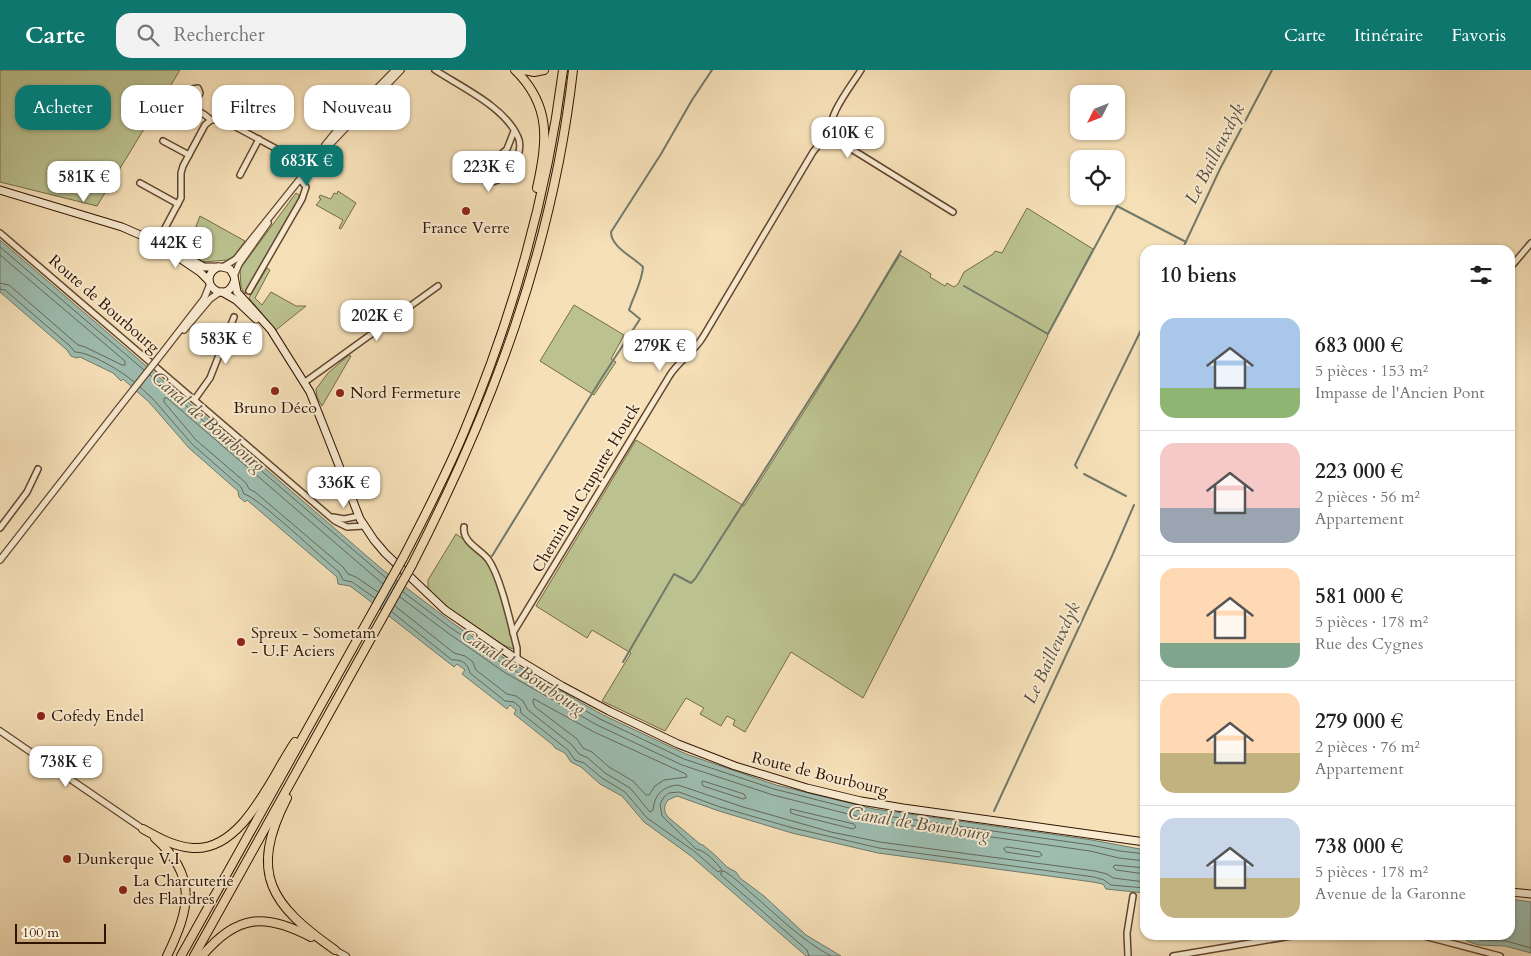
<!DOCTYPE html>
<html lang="fr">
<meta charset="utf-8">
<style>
:root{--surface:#fff;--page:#f2f2f2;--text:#202124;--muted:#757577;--line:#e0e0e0;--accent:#0f766e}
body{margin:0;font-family:Cardo,serif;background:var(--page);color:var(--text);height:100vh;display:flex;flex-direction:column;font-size:19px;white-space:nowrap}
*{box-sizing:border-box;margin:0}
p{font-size:16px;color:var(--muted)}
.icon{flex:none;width:28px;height:28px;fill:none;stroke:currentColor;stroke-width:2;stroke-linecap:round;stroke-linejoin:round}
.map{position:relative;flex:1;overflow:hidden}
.panel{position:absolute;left:1140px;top:175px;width:375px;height:695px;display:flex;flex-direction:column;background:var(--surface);border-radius:15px;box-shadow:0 1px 4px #0004}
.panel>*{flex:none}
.top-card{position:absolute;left:15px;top:15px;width:475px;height:45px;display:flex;gap:10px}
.needle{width:32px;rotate:228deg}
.buttons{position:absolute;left:1070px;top:15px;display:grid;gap:10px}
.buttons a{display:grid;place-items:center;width:55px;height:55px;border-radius:10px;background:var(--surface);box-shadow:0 1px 4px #0004;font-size:25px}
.scale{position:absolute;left:15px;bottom:12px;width:91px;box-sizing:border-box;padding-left:5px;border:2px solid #301300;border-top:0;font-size:14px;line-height:18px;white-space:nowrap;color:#301300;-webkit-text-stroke:4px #f9ebd1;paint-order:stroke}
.price{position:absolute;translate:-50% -42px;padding:0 11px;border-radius:10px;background:#fff;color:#222;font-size:16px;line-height:32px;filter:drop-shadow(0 1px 2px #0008)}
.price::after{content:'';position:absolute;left:50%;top:30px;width:15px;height:11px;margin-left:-8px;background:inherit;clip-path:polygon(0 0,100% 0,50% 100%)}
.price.active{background:var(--accent);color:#fff}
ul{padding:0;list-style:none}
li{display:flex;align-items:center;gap:15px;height:125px;padding:0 20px}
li+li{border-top:1px solid var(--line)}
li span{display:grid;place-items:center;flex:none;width:140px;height:100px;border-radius:15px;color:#555}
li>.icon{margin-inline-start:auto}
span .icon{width:60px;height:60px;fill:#fffc;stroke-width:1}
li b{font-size:21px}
h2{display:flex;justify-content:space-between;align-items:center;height:60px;padding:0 20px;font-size:21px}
.tag{padding:0 18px;border-radius:15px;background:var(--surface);box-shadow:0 1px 4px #0004;font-size:18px;line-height:45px}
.tag.active{background:var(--accent);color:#fff}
header{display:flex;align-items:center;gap:30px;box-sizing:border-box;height:70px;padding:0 25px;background:var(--accent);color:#fff}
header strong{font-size:24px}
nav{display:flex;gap:28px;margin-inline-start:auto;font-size:18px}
.search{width:350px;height:45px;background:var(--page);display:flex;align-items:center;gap:12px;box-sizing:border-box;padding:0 18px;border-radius:15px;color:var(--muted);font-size:19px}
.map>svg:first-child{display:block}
.green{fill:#bbc28f;stroke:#766a48}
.water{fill:#9dbdb0;stroke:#71796a}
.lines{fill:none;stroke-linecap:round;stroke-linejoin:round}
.shore{stroke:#666858;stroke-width:1}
.stream{stroke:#71796a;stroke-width:2}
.minor-casing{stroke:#62462e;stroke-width:8}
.tertiary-casing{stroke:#62462e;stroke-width:8}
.secondary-casing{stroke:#301300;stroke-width:9}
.trunk-casing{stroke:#301300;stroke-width:10}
.minor{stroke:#f9ebd1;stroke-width:5}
.tertiary{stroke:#f9ebd1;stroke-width:5.5}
.secondary{stroke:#f9ebd1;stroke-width:7}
.trunk{stroke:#f6e0b8;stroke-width:8}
.tertiary-bridge-casing{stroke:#62462e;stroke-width:8;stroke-linecap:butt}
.trunk-bridge-casing{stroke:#301300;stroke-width:10;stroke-linecap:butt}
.tertiary-bridge{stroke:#f9ebd1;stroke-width:5.5}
.trunk-bridge{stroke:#f6e0b8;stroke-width:8}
.poi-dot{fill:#8f2418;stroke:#f9ebd1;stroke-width:2}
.labels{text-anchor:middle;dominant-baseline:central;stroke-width:4;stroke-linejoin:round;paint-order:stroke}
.poi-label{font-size:16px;fill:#301300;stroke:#f9ebd1;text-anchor:start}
.street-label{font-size:16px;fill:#301300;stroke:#f9ebd1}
.water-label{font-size:18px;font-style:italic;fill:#564e3e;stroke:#f9ebd1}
</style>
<header>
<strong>Carte</strong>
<div class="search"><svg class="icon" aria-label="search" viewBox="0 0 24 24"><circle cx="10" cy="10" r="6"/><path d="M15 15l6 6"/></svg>Rechercher</div>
<nav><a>Carte</a><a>Itinéraire</a><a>Favoris</a></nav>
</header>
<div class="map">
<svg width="1531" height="886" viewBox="0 0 1531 886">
<rect width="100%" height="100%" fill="#f6e0b8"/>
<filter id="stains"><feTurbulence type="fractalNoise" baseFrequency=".004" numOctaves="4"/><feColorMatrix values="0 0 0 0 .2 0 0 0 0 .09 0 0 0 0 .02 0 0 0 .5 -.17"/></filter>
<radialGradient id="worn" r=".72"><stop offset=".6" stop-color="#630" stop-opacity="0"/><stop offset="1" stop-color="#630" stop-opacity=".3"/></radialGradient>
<!-- green -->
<g class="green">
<polygon points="0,0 180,0 97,136 0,112"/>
<polygon points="338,121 356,133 341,159 339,158 343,150 316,135 321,129 319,128 320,125 331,129 334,123 337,124"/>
<polygon points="296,123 299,125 299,128 245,224 241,217 240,199"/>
<polygon points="1027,138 1093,179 1047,265 1048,266 863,628 791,582 745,662 733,655 735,650 727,646 721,656 700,644 704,638 686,628 665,661 602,631 631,583 592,560 587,568 536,536 636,370 744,436 812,329 900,185 931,204 930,207 945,216 947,213 954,217 958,214 964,202 993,184 995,181 1002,183"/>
<polygon points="200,146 245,171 233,187 227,190 203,192 186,182"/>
<polygon points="267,198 270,200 255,228 262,235 271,222 296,236 306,236 276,260 249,228"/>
<polygon points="574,235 624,265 611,289 616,292 594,325 540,291"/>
<polygon points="349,285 351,286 322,336 317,327 316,319 328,303"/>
<path d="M456,464C469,473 484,484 492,498C502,516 509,555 515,576L513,579L503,575L447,537L428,521V510Z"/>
</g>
<!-- water -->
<g class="water">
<path d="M0,170L383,500L454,554L510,592L603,645L686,684L776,715L874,739L1092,770L1145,780V823L1106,819L1103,814L1093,812L878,783L792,763L719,741L677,726L668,730C664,736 663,741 668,747L700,774L703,775L715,785L727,797L736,802L740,808L764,826L806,865L841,886H806L691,786L644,752L622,726L600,714L581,697L571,692L565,683L555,678L553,675L514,644L516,640L510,635L507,639L462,604L465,600L457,594L454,597L366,528L350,516L338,514L337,507L247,430L245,432L239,427L238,421L189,378L149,332L123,309L121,311L113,303L80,287L76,288L71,286L67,280L0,222Z"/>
<polygon points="1510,829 1531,832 1531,883 1505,876 1478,875 1467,871 1463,867 1450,865 1510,865"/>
</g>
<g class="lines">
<!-- shore -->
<g class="shore">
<polyline points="0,177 144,300"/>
<polyline points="0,185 125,291 125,295 122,295 85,277 78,275 9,215 0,213"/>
<path d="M0,219L5,220L70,276L75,282C90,282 123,302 134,312"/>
<polyline points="150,305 386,508"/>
<path d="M140,317L153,329L192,374L241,417L244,424C257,426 324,490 339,502L343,510L352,512L375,528"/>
<polyline points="378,522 356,507 348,504 343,497 255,422 249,419 246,413 196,370 164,332 164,328 167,328 383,514"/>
<polyline points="403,522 451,558 508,597 600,649 684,689 774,719 873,744 1091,775 1120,781 1145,784"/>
<polyline points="400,527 448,563 504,602 597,655 682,695 773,725 872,750 1090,781 1119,788 1145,791"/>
<path d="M395,536L454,583L465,586L473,592L476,600L494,614L507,624L516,626L523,631L528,640L572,675L579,684L588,688L605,703L630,718L650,742L653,740C654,725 663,716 678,715L743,737L831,762L880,772L1095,801L1107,804L1113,808L1145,812"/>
<path d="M392,542L452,590C462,589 468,594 470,603L505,631L514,632L520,637L521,643L568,680L575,690L584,693L602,708L625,722L647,748L694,781L718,802L722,800C716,792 706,781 696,779L662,746L660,734L664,727L669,723L679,722L720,737L793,758L879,778L1094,807L1104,810L1111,815L1145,818"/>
<polygon points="534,629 594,662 686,704 687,707 664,710 655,716 649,725 646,725 633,711 609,697 592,682 583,678 577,669 535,637 533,632"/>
<polygon points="703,711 744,724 746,728 743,729 703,716 702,713"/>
<polygon points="791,739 854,754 856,757 853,759 797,745 791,743"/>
<polygon points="1007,777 1040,782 1042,785 1039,787 1006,782 1004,779"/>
<polyline points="1145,798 1115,795 1113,797 1116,800 1145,804"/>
<polyline points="1469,865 1479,870 1506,871 1531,878"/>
<path d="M809,886L807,880L721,805V802L724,801C734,807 742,815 751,823C777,845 801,870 831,886"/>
</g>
<!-- stream -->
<g class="stream">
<polyline points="1182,180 1220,99 1272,0"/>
<polyline points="964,216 1048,264 1117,136 1186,172"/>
<polyline points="1077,398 1075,395 1145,252"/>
<polyline points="1084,404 1126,426"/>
<path d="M492,486L601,309L640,249L629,240C634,225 642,212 643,197C632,186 611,177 611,162L661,84L692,30L712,0"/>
<polyline points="623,592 674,504 691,513 695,509 857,255 901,181"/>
<polyline points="994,741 1112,486 1134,435"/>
</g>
<!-- minor casing -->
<g class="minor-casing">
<g id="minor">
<path d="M435,0C461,17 505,37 518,67C528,88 493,128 480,105L481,97L497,88L507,79L514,61"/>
<path d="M861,0C852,15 823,50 832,67L953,142"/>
<polyline points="179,30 205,45 211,50"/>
<polyline points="184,34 192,19 198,18 200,23 192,38"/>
<polyline points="163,71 189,85"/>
<polyline points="240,105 259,69"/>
<polyline points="140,113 178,134"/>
<polyline points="0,163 335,451 347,457 364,456"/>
<polyline points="157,173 181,128 181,103 183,96 205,55 211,50 223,50 310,97"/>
<polyline points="1510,198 1531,173"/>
<polyline points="249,221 302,129 306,117 300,109"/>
<polyline points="305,312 438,216"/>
<polyline points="195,329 210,308 234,247"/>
<polyline points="333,447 344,449 359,446"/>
<path d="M464,457C462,472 480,479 488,489C501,507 511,555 517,578V589"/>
<polyline points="0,458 27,422 38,399"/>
<path d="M513,563L670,305C679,291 694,282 703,267L813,82L821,72L832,67"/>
<polyline points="1420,865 1500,886"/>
<polyline points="1128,886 1127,863 1133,826"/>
<polyline points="1173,886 1297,865"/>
</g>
</g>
<!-- tertiary casing -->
<g class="tertiary-casing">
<g id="tertiary">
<polyline points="325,75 343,53 395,0"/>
<polyline points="223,197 236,189 316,89 401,0"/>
<polyline points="234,206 239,194 268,153"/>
<polyline points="184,260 210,229 220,222"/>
<polyline points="163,282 204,229 210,214"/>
<polyline points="0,490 118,339"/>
<polyline points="0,661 143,759"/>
<polyline points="335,880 346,886"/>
</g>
</g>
<!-- secondary casing -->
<g class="secondary-casing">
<g id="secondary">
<polyline points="0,120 122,157 170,178 204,197 222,197 230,199 234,206 237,222 271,260 310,322 360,449 374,470 385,483 445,540 512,586 562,616 609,641 678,674 735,696 807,718 861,731 903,738 1145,772"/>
<polyline points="172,183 200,202 209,211"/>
<path d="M218,197C194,210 225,237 234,212"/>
<polyline points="222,222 236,230 256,249"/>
<polyline points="1510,822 1531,824"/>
</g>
</g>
<!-- trunk casing -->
<g class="trunk-casing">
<g id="trunk">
<path d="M515,0C552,36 547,72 537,118"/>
<polyline points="524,0 534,2 544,0"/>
<path d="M403,488C425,446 446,405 464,362C513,246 547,125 563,0"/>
<path d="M412,495C493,337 553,177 573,0"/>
<path d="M287,728C248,804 271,835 335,880"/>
<path d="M143,759C159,768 175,777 193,778C243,781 271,707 295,672"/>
<path d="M155,768C198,806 190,839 167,886"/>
<polyline points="181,886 366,554"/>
<polyline points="194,886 375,561"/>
<path d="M202,886C237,844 265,843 311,867"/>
</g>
</g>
<!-- minor -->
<use href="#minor" class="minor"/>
<!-- tertiary -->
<use href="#tertiary" class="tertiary"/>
<!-- secondary -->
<use href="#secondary" class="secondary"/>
<!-- trunk -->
<use href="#trunk" class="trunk"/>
<!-- tertiary-bridge casing -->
<g class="tertiary-bridge-casing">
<polyline id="tertiary-bridge" points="118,339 163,282"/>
</g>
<!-- trunk-bridge casing -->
<g class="trunk-bridge-casing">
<g id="trunk-bridge">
<polyline points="366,554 403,488"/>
<polyline points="375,561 412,495"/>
</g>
</g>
<!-- tertiary-bridge -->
<use href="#tertiary-bridge" class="tertiary-bridge"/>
<!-- trunk-bridge -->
<use href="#trunk-bridge" class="trunk-bridge"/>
</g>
<!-- markers -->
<g class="poi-dot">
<circle cx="466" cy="141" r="5"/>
<circle cx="275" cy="321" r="5"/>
<circle cx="340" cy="323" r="5"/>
<circle cx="241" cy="572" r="5"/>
<circle cx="41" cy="646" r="5"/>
<circle cx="67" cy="789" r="5"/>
<circle cx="123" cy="820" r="5"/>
</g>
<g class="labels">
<!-- poi labels -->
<g class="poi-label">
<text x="466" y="158" text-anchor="middle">France Verre</text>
<text x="350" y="323">Nord Fermeture</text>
<text x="275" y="338" text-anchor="middle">Bruno Déco</text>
<text x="251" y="563">Spreux - Sometam<tspan x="251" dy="18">- U.F Aciers</tspan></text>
<text x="51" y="646">Cofedy Endel</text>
<text x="77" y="789">Dunkerque V.I</text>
<text x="133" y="811">La Charcuterie<tspan x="133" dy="18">des Flandres</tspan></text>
</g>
<!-- street labels -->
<g class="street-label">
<text transform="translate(104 234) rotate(41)">Route de Bourbourg</text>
<text transform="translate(586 418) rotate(-59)">Chemin du Cruputte Houck</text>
<text transform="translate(820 704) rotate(14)">Route de Bourbourg</text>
</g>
<!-- water labels -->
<g class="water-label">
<text transform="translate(1215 84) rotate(-63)">Le Bailleuxdyk</text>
<text transform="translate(208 352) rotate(41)">Canal de Bourbourg</text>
<text transform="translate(1052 583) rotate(-65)">Le Bailleuxdyk</text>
<text transform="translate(523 602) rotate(33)">Canal de Bourbourg</text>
<text transform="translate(919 754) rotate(9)">Canal de Bourbourg</text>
</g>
</g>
<rect width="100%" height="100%" filter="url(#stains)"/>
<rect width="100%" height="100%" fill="url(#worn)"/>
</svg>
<div class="buttons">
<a><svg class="needle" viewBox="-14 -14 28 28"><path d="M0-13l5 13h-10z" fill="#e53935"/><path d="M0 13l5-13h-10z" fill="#757577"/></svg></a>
<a><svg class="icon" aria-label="locate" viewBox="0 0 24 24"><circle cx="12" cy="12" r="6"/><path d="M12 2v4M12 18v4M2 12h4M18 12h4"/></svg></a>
</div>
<div class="scale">100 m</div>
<b class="price" style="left:848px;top:89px">610K €</b>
<b class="price active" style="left:307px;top:117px">683K €</b>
<b class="price" style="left:489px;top:123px">223K €</b>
<b class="price" style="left:84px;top:133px">581K €</b>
<b class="price" style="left:176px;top:199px">442K €</b>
<b class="price" style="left:377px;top:272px">202K €</b>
<b class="price" style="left:226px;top:295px">583K €</b>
<b class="price" style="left:660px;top:302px">279K €</b>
<b class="price" style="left:344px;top:439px">336K €</b>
<b class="price" style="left:66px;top:718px">738K €</b>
<div class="top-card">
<a class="tag active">Acheter</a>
<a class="tag">Louer</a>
<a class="tag">Filtres</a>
<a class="tag">Nouveau</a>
</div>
<section class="panel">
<h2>10 biens<svg class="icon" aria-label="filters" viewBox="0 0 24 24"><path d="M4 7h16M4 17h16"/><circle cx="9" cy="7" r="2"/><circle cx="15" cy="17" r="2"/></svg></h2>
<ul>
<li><span style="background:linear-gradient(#a9c7e8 70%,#8fb573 0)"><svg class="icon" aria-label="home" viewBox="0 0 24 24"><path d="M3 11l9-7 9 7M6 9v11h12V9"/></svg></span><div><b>683 000 €</b><p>5 pièces · 153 m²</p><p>Impasse de l'Ancien Pont</p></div></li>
<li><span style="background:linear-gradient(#f6c9c9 65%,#9aa5b1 0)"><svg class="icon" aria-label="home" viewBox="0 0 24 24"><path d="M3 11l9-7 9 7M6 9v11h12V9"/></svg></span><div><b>223 000 €</b><p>2 pièces · 56 m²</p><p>Appartement</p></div></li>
<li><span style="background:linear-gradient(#ffd9b3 75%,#7fa58c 0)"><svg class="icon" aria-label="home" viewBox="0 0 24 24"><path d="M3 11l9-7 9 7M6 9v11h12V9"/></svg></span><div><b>581 000 €</b><p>5 pièces · 178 m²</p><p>Rue des Cygnes</p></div></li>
<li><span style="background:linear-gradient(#ffd9b3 60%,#c2b280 0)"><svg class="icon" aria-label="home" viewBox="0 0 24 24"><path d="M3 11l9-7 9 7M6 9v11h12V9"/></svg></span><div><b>279 000 €</b><p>2 pièces · 76 m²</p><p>Appartement</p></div></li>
<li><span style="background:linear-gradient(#c9d6e8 60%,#c2b280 0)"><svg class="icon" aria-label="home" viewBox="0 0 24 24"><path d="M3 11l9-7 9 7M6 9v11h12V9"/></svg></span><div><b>738 000 €</b><p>5 pièces · 178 m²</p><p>Avenue de la Garonne</p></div></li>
</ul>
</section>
</div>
